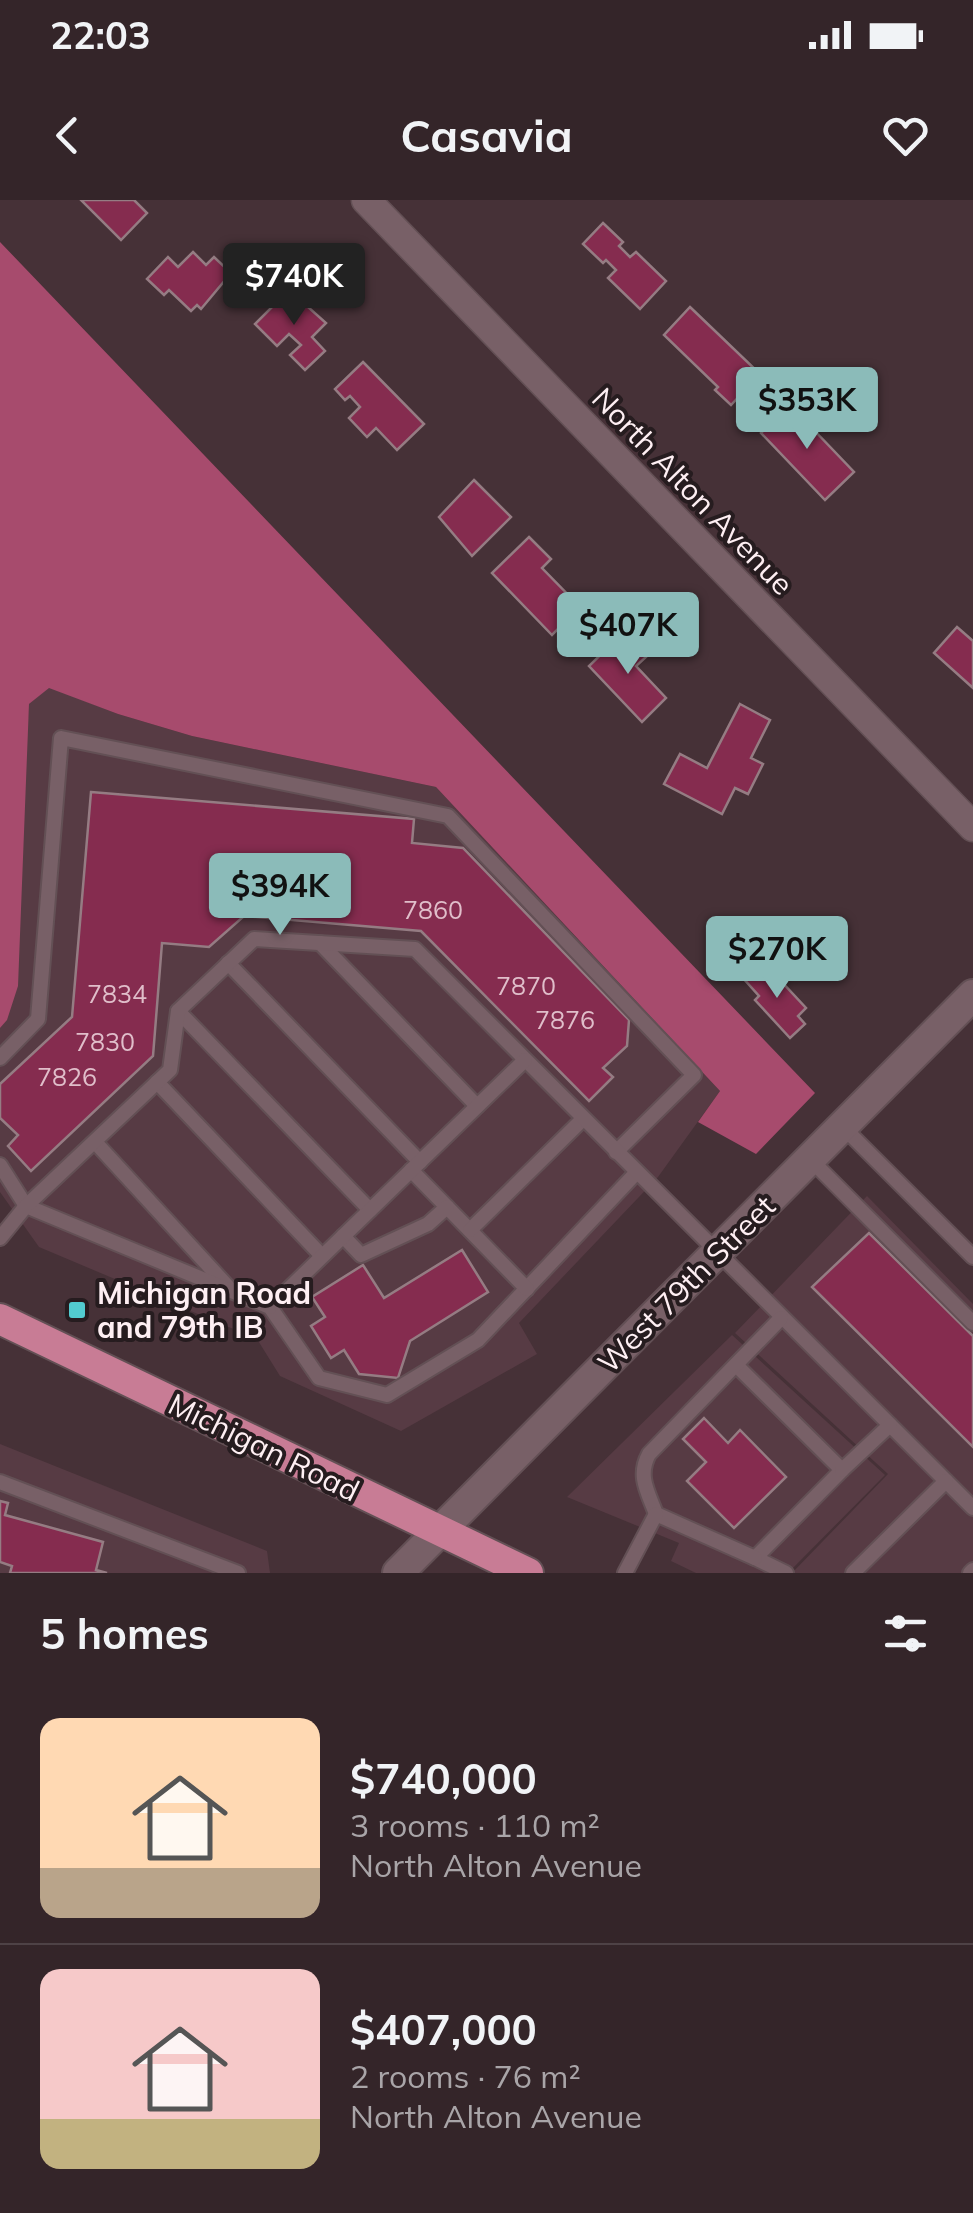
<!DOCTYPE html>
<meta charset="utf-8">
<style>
:root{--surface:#342529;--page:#3f3135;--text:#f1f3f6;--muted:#a9a5a8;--line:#4e4246;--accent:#8bbbb9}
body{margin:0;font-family:Mulish,sans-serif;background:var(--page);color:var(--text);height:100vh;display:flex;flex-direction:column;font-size:38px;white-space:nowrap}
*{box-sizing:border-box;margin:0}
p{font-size:32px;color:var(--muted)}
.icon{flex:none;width:55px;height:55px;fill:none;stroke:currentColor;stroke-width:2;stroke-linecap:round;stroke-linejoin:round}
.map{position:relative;height:1373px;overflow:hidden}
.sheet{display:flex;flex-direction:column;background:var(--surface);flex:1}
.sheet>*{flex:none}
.price{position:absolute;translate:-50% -85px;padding:0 22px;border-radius:10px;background:var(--accent);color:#111;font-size:32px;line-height:65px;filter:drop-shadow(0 2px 5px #0008)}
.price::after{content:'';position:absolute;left:50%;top:60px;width:30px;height:22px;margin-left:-15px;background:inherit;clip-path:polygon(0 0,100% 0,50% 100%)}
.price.on{background:#222;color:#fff}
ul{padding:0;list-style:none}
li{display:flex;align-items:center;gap:30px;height:250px;padding:0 40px}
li+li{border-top:2px solid var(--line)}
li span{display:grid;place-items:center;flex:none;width:280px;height:200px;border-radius:20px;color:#555}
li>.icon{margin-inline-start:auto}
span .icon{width:120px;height:120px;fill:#fffc;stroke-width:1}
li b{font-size:42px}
h2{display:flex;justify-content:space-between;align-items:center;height:120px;padding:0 40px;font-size:42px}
.status{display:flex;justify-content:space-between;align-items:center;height:70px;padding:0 50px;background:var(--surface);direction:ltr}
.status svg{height:28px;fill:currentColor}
header{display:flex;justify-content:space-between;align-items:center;height:130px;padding:0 40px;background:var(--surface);font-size:45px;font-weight:700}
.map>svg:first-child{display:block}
.built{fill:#573b44}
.forest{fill:#a74b6d}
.building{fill:#852c4f;stroke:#957c83;stroke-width:2.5}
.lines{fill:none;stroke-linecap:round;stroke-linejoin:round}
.lane-casing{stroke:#635055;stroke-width:18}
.street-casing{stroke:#635055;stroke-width:31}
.secondary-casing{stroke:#635055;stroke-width:34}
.primary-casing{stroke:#635055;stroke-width:34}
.lane{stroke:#786067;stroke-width:14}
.street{stroke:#786067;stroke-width:28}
.secondary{stroke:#786067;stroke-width:30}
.primary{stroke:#c87c95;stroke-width:30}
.poi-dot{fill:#52ccd0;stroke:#261c1f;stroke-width:4}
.labels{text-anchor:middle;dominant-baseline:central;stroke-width:8;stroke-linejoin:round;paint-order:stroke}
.number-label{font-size:25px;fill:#e0beca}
.street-label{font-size:30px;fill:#feeff3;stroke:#261c1f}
.poi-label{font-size:30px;font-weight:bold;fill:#feeff3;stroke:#261c1f;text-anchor:start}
</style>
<div class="status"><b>22:03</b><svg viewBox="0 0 49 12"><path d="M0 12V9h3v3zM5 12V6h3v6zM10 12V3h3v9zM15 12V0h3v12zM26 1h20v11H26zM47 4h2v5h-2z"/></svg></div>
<header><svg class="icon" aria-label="back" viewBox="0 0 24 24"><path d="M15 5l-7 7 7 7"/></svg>Casavia<svg class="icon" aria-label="heart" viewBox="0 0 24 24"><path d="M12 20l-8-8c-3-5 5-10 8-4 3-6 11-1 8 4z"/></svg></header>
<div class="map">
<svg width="973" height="1373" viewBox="0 0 973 1373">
<rect width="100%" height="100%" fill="#463137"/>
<!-- built -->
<g class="built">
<polygon points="49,487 118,514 192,536 436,587 720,891 658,977 519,1123 537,1154 401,1231 280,1176 257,1139 39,1047 0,992 0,828 7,819 29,504"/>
<polygon points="867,996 973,1104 973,1373 792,1373 888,1274 735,1133"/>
<polygon points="732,1135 885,1275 788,1373 696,1373 671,1361 679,1343 567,1297"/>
<polygon points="0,1244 267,1351 270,1373 0,1373"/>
</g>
<!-- forest -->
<polygon class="forest" points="0,42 815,893 756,954 698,922 720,891 436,587 192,536 118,514 49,488 29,504 18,786 7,820 0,828"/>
<!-- building -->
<g class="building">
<polygon points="81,0 134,0 147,13 121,40"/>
<polygon points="603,23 623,42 619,46 630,57 636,52 666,81 640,109 608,78 616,70 606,60 603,63 583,44"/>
<polygon points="193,52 206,65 214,57 231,73 201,109 197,105 191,111 169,90 164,95 147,79 168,57 178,67"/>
<polygon points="289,90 326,123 312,137 325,151 305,170 290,155 301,145 289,134 277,146 255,124"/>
<polygon points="690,107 760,174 731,205 715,190 718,187 664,135"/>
<polygon points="363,162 424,224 397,250 376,228 367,237 349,218 360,207 350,196 345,200 335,189"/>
<polygon points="790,205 854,272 825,300 761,233"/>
<polygon points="474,280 511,317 472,356 439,317"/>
<polygon points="529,337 551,359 542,368 580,407 552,435 492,373"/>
<polygon points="957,427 973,441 973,488 934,453"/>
<polygon points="623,433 646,457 636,466 666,498 642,522 589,466"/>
<polygon points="740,504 770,520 751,558 763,564 748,594 735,588 722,614 664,584 680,554 707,568"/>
<polygon points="91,592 414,619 412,643 463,648 629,820 627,846 603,868 613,877 589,901 421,731 244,716 209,747 162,743 153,856 31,971 8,946 18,935 0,918 0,884 72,817"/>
<polygon points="755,767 762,775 768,769 778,778 806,808 798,816 805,824 790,838 755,800 759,796 743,778"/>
<polygon points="869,1033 973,1136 973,1247 812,1087"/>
<polygon points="462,1050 488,1092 410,1141 398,1178 359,1174 344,1150 331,1158 311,1126 325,1117 312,1097 363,1065 384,1098"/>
<polygon points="704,1218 728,1243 740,1230 786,1277 734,1328 687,1281 706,1262 683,1239"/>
<polygon points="0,1301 8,1303 5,1315 103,1342 96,1370 107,1373 10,1373 12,1366 0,1362"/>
</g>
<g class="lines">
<!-- lane casing -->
<g class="lane-casing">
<g id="lane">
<polyline points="320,743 477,906"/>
<polyline points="228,763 420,962"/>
<polyline points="178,811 370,1010"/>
<polyline points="0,858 38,819 61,538 448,616 694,875 616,952"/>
<polyline points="157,882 322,1056"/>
<polyline points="842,926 973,1057"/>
<polyline points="95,942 229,1088"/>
<polyline points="810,959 973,1123"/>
<polyline points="0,965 26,1006 270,1107 319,1178 387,1195 478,1140 636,973"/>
<polyline points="411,970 527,1089"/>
<polyline points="470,1030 583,919"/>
<polyline points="343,1036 361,1055 428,1024 447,1007"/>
<polyline points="0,1038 26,1006 170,870 178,811 254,739 415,749 973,1308"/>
<polyline points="270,1107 525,860"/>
<polyline points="736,1165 842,1270 755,1358 786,1373"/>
<polyline points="842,1270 890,1225"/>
<polyline points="0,1282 238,1373"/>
<path d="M755,1358L656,1314C648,1292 637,1276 649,1254L781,1118"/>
<polyline points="625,1373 656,1314"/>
<polyline points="853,1373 946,1281"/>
<polyline points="970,1373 973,1370"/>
</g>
</g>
<!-- street casing -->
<g class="street-casing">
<polyline id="street" points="366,0 973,627"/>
</g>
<!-- secondary casing -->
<g class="secondary-casing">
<polyline id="secondary" points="398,1373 973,795"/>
</g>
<!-- primary casing -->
<g class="primary-casing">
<polyline id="primary" points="0,1119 528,1373"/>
</g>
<!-- lane -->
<use href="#lane" class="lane"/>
<!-- street -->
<use href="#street" class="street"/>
<!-- secondary -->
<use href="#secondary" class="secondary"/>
<!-- primary -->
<use href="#primary" class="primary"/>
</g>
<!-- markers -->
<rect class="poi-dot" x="67" y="1100" width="20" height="20" rx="5"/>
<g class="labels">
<!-- number labels -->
<g class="number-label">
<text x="433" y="709">7860</text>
<text x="526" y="785">7870</text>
<text x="117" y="793">7834</text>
<text x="565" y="819">7876</text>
<text x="105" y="841">7830</text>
<text x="67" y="876">7826</text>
</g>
<!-- street labels -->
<g class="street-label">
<text transform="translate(693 291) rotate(46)">North Alton Avenue</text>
<text transform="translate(686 1084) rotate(-45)">West 79th Street</text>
<text transform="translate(264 1247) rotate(26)">Michigan Road</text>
</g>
<!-- poi labels -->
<g class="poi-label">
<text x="97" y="1093">Michigan Road<tspan x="97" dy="34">and 79th IB</tspan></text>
</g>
</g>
</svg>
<b class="price on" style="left:294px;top:128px">$740K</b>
<b class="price" style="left:807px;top:252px">$353K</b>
<b class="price" style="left:628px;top:477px">$407K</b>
<b class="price" style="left:280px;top:738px">$394K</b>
<b class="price" style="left:777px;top:801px">$270K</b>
</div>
<section class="sheet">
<h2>5 homes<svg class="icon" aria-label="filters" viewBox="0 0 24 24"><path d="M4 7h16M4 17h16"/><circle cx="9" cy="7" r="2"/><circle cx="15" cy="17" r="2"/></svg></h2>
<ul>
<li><span style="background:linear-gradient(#ffd9b3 75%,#b9a48a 0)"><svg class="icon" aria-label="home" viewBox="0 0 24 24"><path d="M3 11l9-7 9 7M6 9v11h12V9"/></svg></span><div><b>$740,000</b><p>3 rooms · 110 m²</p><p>North Alton Avenue</p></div></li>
<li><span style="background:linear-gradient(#f6c9c9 75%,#c2b280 0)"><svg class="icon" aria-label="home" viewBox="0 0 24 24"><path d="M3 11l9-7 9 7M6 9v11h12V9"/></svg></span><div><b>$407,000</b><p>2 rooms · 76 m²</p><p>North Alton Avenue</p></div></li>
</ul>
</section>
